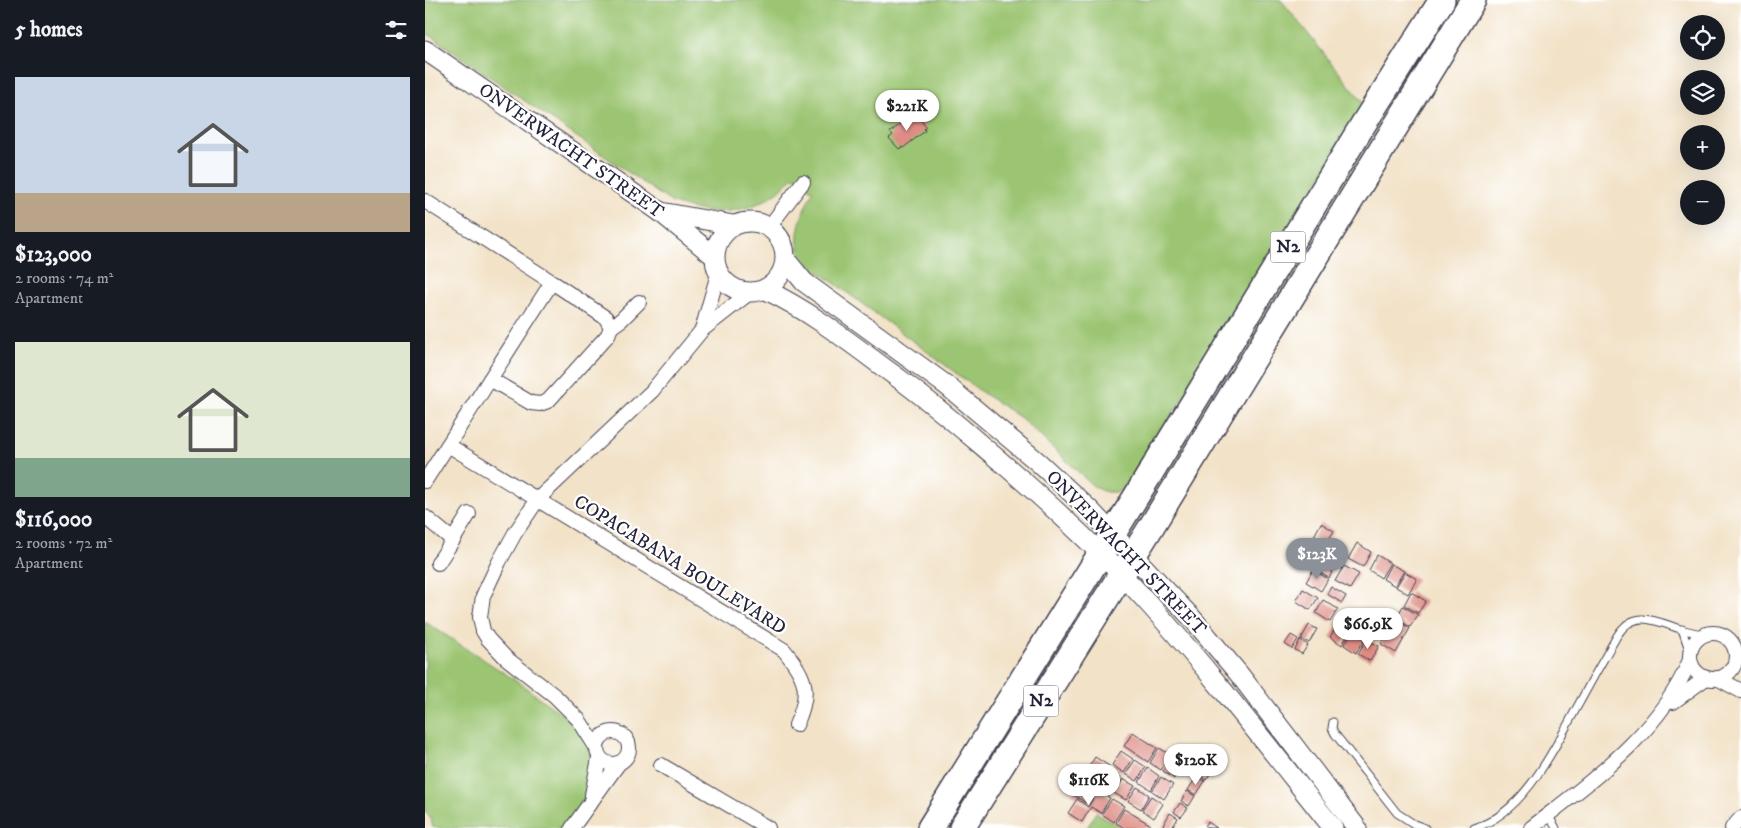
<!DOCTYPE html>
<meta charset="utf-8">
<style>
:root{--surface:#171b24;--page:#20242c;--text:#f1f3f6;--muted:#9ea1a6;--accent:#8c9099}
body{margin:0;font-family:"IM FELL DW Pica",serif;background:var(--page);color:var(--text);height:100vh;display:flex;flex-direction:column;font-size:19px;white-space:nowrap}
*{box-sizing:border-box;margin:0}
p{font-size:16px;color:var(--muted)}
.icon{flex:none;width:28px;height:28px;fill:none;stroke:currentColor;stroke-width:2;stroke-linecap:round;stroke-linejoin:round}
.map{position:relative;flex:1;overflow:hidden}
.sheet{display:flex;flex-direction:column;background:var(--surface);width:425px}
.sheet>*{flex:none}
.buttons{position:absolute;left:1255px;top:15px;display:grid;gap:10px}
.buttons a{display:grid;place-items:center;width:45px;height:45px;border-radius:50%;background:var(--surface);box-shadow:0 5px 20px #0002;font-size:25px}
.price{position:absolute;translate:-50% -42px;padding:0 11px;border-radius:18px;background:#fff;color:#222;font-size:16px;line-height:32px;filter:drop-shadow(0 1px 2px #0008)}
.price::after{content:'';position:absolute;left:50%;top:30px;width:15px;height:11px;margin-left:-8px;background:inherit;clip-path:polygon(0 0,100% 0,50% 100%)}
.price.current{background:var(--accent);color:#fff}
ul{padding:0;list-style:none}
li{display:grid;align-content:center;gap:10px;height:265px;padding:0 15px}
li span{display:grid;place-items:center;height:155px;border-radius:0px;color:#555}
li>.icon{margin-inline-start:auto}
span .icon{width:90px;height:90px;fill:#fffc;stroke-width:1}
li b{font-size:21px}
h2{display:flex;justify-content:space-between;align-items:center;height:60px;padding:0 15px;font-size:21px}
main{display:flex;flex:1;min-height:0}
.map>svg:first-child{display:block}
.green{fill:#9bc572;stroke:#5e7456}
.building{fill:#de8c84}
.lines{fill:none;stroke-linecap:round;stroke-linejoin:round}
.lane-casing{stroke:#413f50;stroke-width:9}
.street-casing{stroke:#413f50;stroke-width:16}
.secondary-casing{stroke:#413f50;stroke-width:21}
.highway-casing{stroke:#413f50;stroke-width:28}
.lane{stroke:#fff;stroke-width:7}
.street{stroke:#fff;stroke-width:14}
.secondary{stroke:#fff;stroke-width:19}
.highway{stroke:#fff;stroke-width:25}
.labels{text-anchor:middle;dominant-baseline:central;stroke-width:4.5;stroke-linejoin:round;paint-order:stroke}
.shield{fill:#fff;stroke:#646476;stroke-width:1}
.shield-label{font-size:18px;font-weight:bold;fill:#22223b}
.street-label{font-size:19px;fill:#22223b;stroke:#fff}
</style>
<main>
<section class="sheet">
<h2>5 homes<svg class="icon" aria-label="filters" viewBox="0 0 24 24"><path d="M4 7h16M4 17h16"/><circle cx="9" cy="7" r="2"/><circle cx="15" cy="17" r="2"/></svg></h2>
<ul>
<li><span style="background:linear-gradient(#c9d6e8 75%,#b9a48a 0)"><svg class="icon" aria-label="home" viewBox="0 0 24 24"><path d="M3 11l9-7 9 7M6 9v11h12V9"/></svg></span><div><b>$123,000</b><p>2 rooms · 74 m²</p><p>Apartment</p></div></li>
<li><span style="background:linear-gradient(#dfe7d0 75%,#7fa58c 0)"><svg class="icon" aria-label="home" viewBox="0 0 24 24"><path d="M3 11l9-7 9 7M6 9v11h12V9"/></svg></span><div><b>$116,000</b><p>2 rooms · 72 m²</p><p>Apartment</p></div></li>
</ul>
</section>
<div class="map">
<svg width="1316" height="828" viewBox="0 0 1316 828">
<rect width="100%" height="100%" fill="#fff"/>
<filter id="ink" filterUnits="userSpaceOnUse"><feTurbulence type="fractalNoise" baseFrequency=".02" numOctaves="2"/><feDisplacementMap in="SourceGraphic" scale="10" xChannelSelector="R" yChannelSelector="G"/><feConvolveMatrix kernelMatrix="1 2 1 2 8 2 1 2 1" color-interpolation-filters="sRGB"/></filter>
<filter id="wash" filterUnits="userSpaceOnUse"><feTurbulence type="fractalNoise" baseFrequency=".0096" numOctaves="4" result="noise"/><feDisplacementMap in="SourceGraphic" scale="20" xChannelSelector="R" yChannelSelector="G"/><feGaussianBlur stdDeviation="1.12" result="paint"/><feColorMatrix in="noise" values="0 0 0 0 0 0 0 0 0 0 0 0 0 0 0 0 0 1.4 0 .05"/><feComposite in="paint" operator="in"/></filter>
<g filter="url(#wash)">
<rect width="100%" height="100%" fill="#f2e2c7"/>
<!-- green -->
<g class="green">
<path d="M0,0H856L940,105L703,486C691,495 679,494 667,485L596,418L558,393L386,266C381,261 377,256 374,249C369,232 380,206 388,191L369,177C363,182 358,188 351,193C320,216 281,216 246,202L0,32Z"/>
<path d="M0,622C40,648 82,673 120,702C132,711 146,719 154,732C162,742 168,757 167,771C165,794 152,810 139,828H8L6,819L0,812Z"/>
<polygon points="671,812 696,828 662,828"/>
</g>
<g id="blocks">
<!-- building -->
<g class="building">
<polygon points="488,115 490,118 493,117 501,127 499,129 500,131 478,148 477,147 474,149 464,138 468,135 465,132"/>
<polygon points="896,523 909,531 900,545 888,538"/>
<polygon points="905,542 919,551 912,564 898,555"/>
<polygon points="932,543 946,552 938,567 923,559"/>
<polygon points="952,555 965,563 956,578 944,570"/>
<polygon points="897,556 911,565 904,578 889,569"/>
<polygon points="966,564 979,571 970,586 958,579"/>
<polygon points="919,566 934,574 925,589 910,581"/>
<polygon points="888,570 903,579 896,591 881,582"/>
<polygon points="980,572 992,579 983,594 971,587"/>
<polygon points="906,587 921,596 917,603 902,594"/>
<polygon points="878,589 893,598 885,610 871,601"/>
<polygon points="986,592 1001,601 993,613 979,605"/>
<polygon points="898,600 913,609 905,622 891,613"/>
<polygon points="978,606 993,615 985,627 971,618"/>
<polygon points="970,620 985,628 971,653 956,644"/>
<polygon points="914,623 926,630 917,645 905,637"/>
<polygon points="884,625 892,629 884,643 876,639"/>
<polygon points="928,631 940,638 931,653 919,645"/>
<polygon points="866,635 873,639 867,649 860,644"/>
<polygon points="941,639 954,646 945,661 933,654"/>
<polygon points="875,640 883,645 877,654 870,650"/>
<polygon points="708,732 732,748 723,762 699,746"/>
<polygon points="734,748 746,755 736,770 725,763"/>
<polygon points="696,751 708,759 699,773 687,765"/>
<polygon points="748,756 759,764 749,779 738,771"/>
<polygon points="670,757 684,766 669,790 655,781"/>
<polygon points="710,760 721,767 712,781 701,774"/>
<polygon points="782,760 790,766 781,780 773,774"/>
<polygon points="723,768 734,776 726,790 714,782"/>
<polygon points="684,770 696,777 688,792 675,784"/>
<polygon points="772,776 780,781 771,795 763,790"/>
<polygon points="736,777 748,785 739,799 727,791"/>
<polygon points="698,779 710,786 701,800 689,793"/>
<polygon points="654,782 669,791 661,803 647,794"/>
<polygon points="712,787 724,795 716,809 703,801"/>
<polygon points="673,790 685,798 676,813 666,807 657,822 643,813 652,799 663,807"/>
<polygon points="762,791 770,796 764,806 756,801"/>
<polygon points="726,796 738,804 729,818 717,810"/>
<polygon points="687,799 699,806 689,822 677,814"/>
<polygon points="755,803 763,808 756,817 749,812"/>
<polygon points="699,809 726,825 724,828 700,828 691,823"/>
<polygon points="745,813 753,818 747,828 738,828 737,827"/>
<polygon points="783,822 792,828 784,828 780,826"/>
</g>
</g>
</g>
<g filter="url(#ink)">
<use href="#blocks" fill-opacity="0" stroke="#413f50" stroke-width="1"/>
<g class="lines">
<!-- lane casing -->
<g class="lane-casing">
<g id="lane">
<polyline points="1257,629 1265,653"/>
<polyline points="908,722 907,728 910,734 972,813 989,824 1000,828"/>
<polyline points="1123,815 1131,828"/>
<path d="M1049,828C1098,814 1128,751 1151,709C1164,685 1178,660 1192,636C1209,608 1231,621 1255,629C1263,631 1271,633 1278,634"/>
</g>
</g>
<!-- street casing -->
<g class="street-casing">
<g id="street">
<polyline points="0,201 127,282 0,481"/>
<polyline points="344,227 378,182"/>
<polyline points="186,327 196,320 214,302"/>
<polyline points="277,330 293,274"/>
<polyline points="65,379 106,403 115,404 123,401 183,335 186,327 181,318 127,282"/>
<path d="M23,445L359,650C382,678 386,692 371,725"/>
<polyline points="0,517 28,540 13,563"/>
<polyline points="28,540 44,514"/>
<circle cx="1288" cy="656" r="23"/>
<polyline points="1292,678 1316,691"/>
<polyline points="1248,702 1281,678"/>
<circle cx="188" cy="748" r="16"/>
<polyline points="171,747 154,720 130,696 81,658 63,639 58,631 55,617 58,596 74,562 90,533 113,499 227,391 277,330 323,294"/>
<polyline points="236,765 343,828"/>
<polyline points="167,795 174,758"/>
<polyline points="147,828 194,763"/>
<path d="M1106,828C1166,781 1235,733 1265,660"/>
<polyline points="1307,828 1316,818"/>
</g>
</g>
<!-- secondary casing -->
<g class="secondary-casing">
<g id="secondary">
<polyline points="0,50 234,211 289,256"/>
<polyline points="236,212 308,225"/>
<circle cx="325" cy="257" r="35"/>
<polyline points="361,260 379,282 521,385 613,462 665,510 767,618 814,674 932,828"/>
<path d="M341,290C387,312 428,345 469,375C504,400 535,427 568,455C623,502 676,551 725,605C789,676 848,753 908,828"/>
</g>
</g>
<!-- highway casing -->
<g class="highway-casing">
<g id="highway">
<polyline points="505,828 712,495 939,123 1017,0"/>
<polyline points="537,828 723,532 1048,0"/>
</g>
</g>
<!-- lane -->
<use href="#lane" class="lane"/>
<!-- street -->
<use href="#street" class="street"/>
<!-- secondary -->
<use href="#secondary" class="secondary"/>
<!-- highway -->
<use href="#highway" class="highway"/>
</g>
</g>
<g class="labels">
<!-- shield labels -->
<g class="shield">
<rect x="845.5" y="231.5" width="35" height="31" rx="4"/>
<rect x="598.5" y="685.5" width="35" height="31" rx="4"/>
</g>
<g class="shield-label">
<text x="863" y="247">N2</text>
<text x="616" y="701">N2</text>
</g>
<!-- street labels -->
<g class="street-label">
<text transform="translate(146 151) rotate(35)">ONVERWACHT STREET</text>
<text transform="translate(701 553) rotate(46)">ONVERWACHT STREET</text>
<text transform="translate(255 565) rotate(32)">COPACABANA BOULEVARD</text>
</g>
</g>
</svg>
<div class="buttons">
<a><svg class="icon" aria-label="locate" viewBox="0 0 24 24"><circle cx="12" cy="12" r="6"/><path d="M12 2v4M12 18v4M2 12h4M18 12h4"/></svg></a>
<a><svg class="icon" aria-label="layers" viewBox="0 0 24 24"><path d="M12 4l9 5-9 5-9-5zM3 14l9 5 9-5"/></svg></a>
<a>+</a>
<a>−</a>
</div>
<b class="price" style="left:482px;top:132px">$221K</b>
<b class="price current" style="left:892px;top:580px">$123K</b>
<b class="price" style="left:943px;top:650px">$66.9K</b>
<b class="price" style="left:771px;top:786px">$120K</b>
<b class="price" style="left:664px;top:806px">$116K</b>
</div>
</main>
